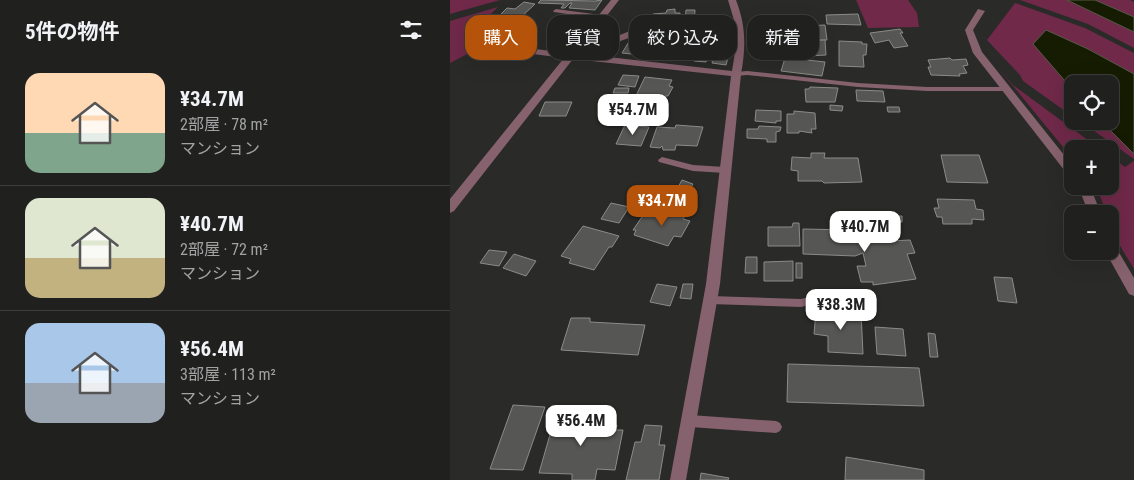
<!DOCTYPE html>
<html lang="ja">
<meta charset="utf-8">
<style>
:root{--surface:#20201e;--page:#282827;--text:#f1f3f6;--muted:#a2a3a4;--line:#3d3e3c;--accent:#b45309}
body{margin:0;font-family:"Roboto Condensed","Noto Sans JP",sans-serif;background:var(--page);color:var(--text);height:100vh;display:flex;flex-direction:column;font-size:19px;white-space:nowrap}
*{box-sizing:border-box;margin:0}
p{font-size:16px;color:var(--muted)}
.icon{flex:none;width:28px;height:28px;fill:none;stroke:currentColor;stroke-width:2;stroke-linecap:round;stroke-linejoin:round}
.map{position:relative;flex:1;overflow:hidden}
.drawer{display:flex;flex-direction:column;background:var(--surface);width:450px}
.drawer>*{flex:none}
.guide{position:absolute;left:15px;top:15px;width:475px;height:45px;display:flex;gap:10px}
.buttons{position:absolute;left:614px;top:75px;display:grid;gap:10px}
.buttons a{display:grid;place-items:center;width:55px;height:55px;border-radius:10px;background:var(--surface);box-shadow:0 5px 20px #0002,0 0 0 1px var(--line);font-size:25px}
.price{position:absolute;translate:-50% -42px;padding:0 11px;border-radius:10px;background:#fff;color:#222;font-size:16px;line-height:32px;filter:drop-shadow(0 1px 2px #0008)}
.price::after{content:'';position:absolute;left:50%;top:30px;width:15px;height:11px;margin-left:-8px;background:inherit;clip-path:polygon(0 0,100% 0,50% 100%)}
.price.selected{background:var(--accent);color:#fff}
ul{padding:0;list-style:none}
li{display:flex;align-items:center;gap:15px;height:125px;padding:0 25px}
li+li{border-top:1px solid var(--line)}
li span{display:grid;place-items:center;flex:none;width:140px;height:100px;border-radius:15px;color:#555}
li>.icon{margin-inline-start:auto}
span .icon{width:60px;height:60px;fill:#fffc;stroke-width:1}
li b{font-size:21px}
h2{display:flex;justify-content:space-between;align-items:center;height:60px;padding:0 25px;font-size:21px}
.pill{padding:0 18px;border-radius:15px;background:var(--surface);box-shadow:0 5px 20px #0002,0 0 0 1px var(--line);font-size:18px;line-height:45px}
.pill.selected{background:var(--accent);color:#fff}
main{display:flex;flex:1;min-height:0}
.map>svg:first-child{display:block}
.green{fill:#702949}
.water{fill:#161c02;stroke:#565a47}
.building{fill:#565754;stroke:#8b8c89}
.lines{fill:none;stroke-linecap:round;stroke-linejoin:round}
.service{fill:#86616e;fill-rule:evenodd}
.minor{fill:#86616e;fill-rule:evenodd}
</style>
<main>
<section class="drawer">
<h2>5件の物件<svg class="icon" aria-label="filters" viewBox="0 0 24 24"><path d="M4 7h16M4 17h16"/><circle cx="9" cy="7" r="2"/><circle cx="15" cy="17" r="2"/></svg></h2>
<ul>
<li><span style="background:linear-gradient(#ffd9b3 60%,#7fa58c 0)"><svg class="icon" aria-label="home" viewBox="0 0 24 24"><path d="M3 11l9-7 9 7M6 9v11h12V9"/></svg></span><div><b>¥34.7M</b><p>2部屋 · 78 m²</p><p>マンション</p></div></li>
<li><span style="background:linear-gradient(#dfe7d0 60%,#c2b280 0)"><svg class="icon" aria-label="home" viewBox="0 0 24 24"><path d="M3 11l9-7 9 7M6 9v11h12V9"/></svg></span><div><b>¥40.7M</b><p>2部屋 · 72 m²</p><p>マンション</p></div></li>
<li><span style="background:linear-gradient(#a9c7e8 60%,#9aa5b1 0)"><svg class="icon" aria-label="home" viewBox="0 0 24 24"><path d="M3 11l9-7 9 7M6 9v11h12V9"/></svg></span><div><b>¥56.4M</b><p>3部屋 · 113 m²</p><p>マンション</p></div></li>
</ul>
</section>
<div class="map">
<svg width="684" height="480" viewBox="0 0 684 480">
<rect width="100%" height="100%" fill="#2a2a28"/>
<!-- green -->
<g class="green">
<polygon points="0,0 50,0 0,14"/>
<polygon points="406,0 458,0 467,13 469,27 418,28"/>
<polygon points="570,0 617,0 684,32 684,48 638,24"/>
<polygon points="645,0 680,0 684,2 684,17"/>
<polygon points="565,3 635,28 684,53 684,159 630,121 660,121 660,84 622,84 622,116 573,81 570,75 537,40"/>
<polygon points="48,7 18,36 31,43 27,49 0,63 0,21"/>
<polygon points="546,65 563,85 650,149 622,149 622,158"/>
<path d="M660,156L675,167L684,161V269C674,252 660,233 660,214H657L646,186H660Z"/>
</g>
<!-- water -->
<g class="water">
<polygon points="617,0 645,0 684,17 684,32"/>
<polygon points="596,30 638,49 684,74 684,154 651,121 660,121 660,84 622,84 622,89 583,44"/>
</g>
<!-- building -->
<g class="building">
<polygon points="91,0 145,1 152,0 145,10 119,8 122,3 120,3 115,8 111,8 114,4 88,3"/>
<polygon points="74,2 85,4 69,19 49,16 57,8 65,9"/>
<polygon points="225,9 225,13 230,13 230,17 203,20 203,14 216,13 217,10"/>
<polygon points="236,10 245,10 244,24 235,25"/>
<polygon points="408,14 411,25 377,24 376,15"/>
<polygon points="116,15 133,18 121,28 107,26"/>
<polygon points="36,24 46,26 34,38 23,36"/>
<polygon points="375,25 377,40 358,40 358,35 351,35 351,26"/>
<polygon points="334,26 334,32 341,31 341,42 337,42 337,46 311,45 310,31 313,31 314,27"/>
<polygon points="450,29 453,33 450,33 458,46 444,48 439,40 425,43 420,33"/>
<polygon points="180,40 205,43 199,56 172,53"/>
<polygon points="375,40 376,55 358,56 357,41"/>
<polygon points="389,41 412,42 412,44 417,44 416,55 413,55 414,67 389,66"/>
<polygon points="215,44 242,46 236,60 207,58"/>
<polygon points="250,47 280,50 276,65 262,63 263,58 258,58 256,62 244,61"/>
<polygon points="336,55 357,57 357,60 375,62 372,76 331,71"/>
<polygon points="500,58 502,60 516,59 518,65 513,66 517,73 509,74 510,76 481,75 478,67 481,67 478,60"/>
<polygon points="173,75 189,76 185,87 168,85"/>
<polygon points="195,77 222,80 219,86 223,87 218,96 215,96 209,108 182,104"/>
<polygon points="360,87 388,88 385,102 356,102 355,89 359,89"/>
<polygon points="165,88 179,88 178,93 163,93"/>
<polygon points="406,90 433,91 435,102 407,101"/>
<polygon points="158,95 179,97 173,107 152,105"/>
<polygon points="95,102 122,102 116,116 89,116"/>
<polygon points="380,105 393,106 392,111 380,110"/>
<polygon points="437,107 449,107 450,112 438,112"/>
<polygon points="306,110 331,111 331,121 326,121 326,123 305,121"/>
<polygon points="344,111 365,113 366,129 361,129 362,133 349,131 349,133 337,133 337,114 344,114"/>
<polygon points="175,125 199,127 191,146 166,144"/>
<polygon points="226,125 253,127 247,146 226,145 225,150 213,150 212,146 210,148 200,147 207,127 225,128"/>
<polygon points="309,126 331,127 330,131 326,132 326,142 317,142 317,139 297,138 297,129 308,129"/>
<polygon points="361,153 375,153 374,158 408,158 412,182 374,183 372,181 348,181 348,171 341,170 342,157 361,158"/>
<polygon points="491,155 529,155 538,183 497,182"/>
<polygon points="232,180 243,184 232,201 222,198"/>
<polygon points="487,199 524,200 526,209 533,210 534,220 522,219 522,224 493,224 492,217 487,217 484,208 489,208"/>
<polygon points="161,203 179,207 169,223 151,219"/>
<polygon points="216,208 237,213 233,219 240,221 231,237 224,236 218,246 184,235 186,230 183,230 194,214 206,217 208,213 212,214"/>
<polygon points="437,216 452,216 452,222 438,221"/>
<polygon points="343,223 349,223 350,246 318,246 318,227 342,227"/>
<polygon points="133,226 169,236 162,247 159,247 144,270 119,263 121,259 111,256"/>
<polygon points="353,229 400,230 401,234 438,231 441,241 460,240 465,253 457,254 466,279 423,285 423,282 411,282 407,266 416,266 413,253 405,256 353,254"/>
<polygon points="39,250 57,252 49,266 30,263"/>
<polygon points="64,254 86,261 76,276 53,268"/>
<polygon points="296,257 307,257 307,273 295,273"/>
<polygon points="343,261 343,281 314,281 314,262"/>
<rect x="346" y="263" width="6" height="15"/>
<polygon points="544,277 562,278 567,303 548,301"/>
<polygon points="207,284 227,287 220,306 200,302"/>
<polygon points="233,284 243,284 241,299 230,298"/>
<polygon points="381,310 411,312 413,354 378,352 378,336 364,334 366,311"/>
<polygon points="121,318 140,318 140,322 195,325 188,355 111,350"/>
<polygon points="425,327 453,329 456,356 427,354"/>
<polygon points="478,333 485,334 488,357 480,357"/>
<polygon points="338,364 469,368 474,406 337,402"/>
<polygon points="63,405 95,407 73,470 40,469"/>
<polygon points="107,410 129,411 127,420 136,421 137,416 149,416 147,425 167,425 166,430 173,430 165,470 147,469 145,480 122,480 122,474 89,473"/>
<polygon points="195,425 212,426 209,445 215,445 209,480 176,480 185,442 191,442"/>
<polygon points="396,457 474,470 474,480 395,480"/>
<polygon points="251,473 279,478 278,480 250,480"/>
</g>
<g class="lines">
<!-- service -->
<g class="service">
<polygon points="106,9 151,15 154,17 151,19 104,12 103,11"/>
<polygon points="297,71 408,83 477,87 556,87 559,89 556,91 477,91 408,87 297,75 286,76 283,74 286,72"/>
<polygon points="212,157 243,165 275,167 279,170 275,173 243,171 209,162 208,160"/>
<polygon points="377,289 380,290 382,293 380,296 363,304 351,307 260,304 257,303 255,300 257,297 260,296 351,299 359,297"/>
<polygon points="240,415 326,421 330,423 332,427 330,431 326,433 240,427 236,425 234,421 236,417"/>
</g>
<!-- minor -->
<g class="minor">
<path d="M161,0H169L127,54L149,56L162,38L180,31L286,41L284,20L278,0H286C296,26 296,47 291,74L270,284L236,480H220L256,284L281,76L123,59L4,211L0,213V199L114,58L30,47L27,46V42L118,53ZM181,37L286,46L282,71L158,57L168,42Z"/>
<polygon points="528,9 535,11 523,30 532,52 622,165 622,176 618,175 523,53 515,30"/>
<polygon points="628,186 640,186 651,214 639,214"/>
<polygon points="660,243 664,244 684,278 684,296 679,294 655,251 660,251"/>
</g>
</g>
</svg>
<div class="buttons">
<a><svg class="icon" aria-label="locate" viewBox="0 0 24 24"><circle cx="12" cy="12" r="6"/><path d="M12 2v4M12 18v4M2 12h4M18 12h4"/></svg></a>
<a>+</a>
<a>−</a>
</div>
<b class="price" style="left:183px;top:136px">¥54.7M</b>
<b class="price selected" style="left:212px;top:227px">¥34.7M</b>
<b class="price" style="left:415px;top:253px">¥40.7M</b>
<b class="price" style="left:391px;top:331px">¥38.3M</b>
<b class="price" style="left:131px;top:447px">¥56.4M</b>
<div class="guide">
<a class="pill selected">購入</a>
<a class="pill">賃貸</a>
<a class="pill">絞り込み</a>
<a class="pill">新着</a>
</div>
</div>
</main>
